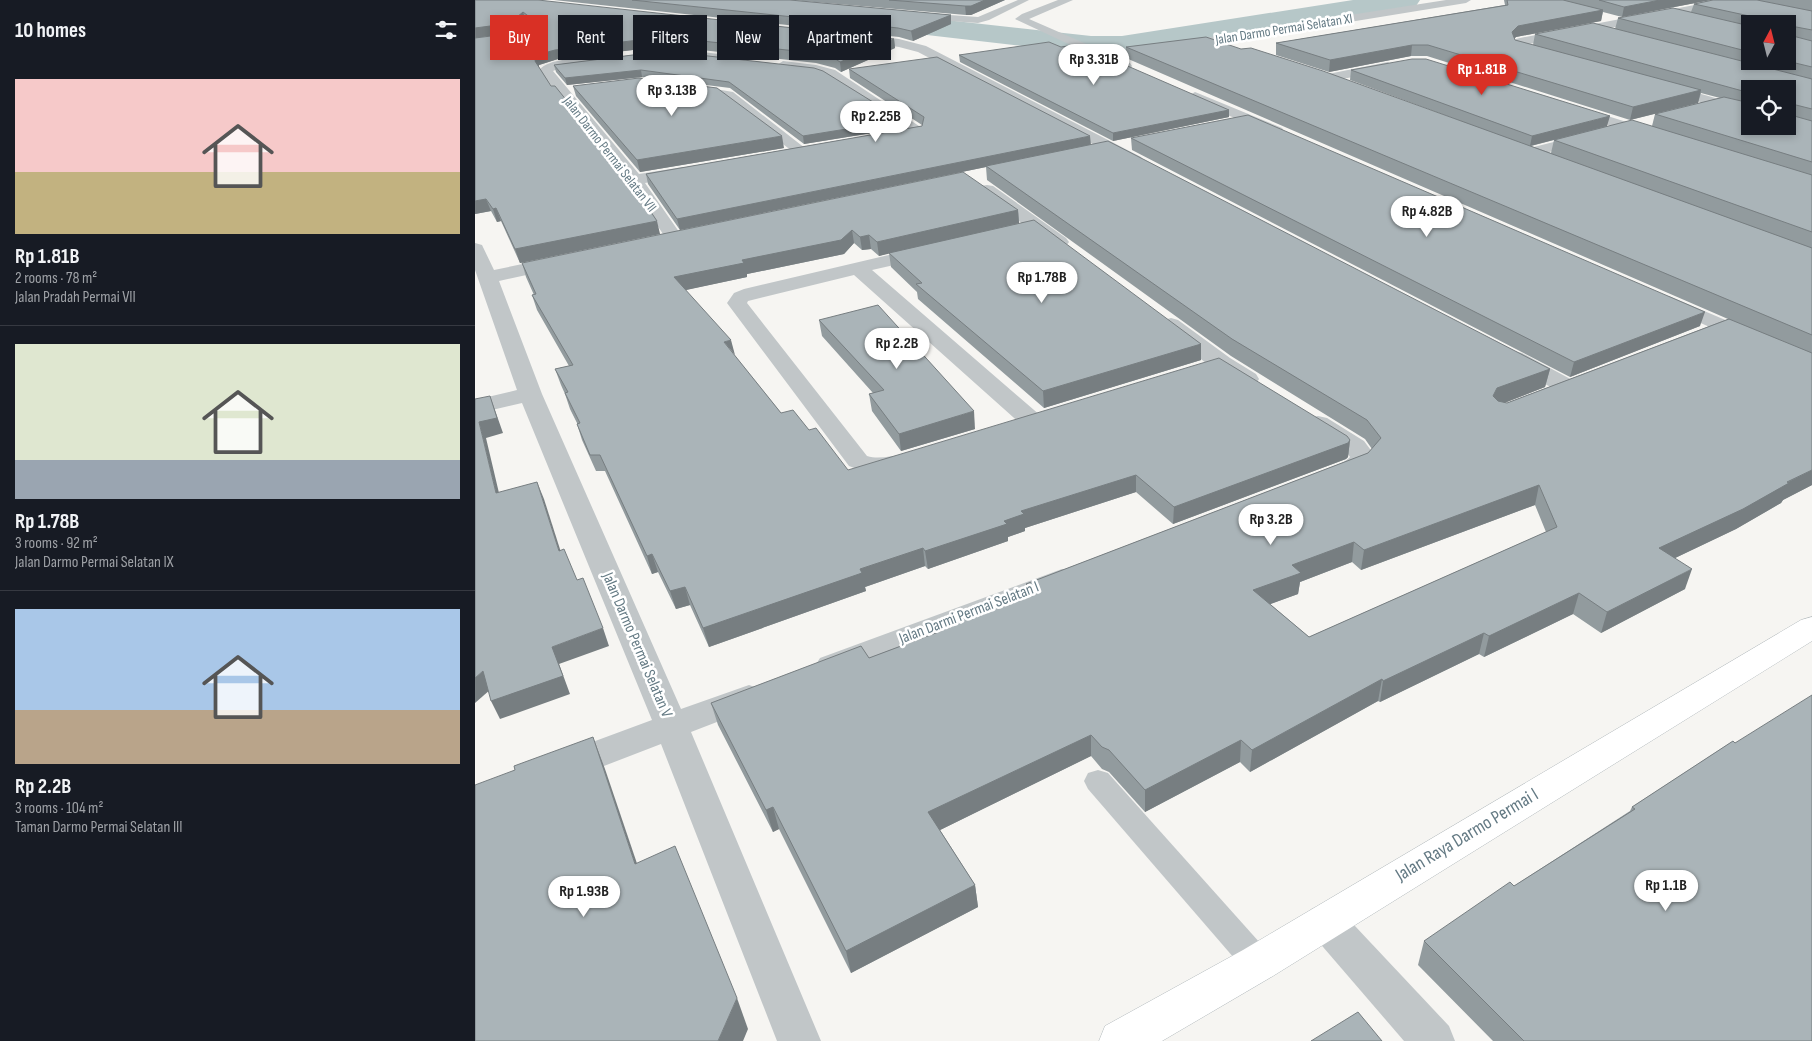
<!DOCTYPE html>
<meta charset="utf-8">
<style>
:root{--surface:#171b24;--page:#20242c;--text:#f1f3f6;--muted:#9ea1a6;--line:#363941;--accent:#d93025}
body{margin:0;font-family:"Sofia Sans Condensed",sans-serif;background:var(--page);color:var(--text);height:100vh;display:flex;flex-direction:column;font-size:19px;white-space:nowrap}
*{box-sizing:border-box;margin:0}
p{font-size:16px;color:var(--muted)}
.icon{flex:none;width:28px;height:28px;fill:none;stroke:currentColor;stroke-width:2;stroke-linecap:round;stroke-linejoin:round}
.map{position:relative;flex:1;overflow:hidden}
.side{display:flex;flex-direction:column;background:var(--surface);width:475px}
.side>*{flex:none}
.banner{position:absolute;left:15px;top:15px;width:475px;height:45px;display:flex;gap:10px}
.needle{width:32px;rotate:7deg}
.fabs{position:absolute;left:1266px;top:15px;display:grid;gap:10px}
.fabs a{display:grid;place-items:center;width:55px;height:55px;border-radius:0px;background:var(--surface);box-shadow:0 2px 8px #0003;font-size:25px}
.price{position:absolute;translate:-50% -42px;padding:0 11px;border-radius:18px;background:#fff;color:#222;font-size:16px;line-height:32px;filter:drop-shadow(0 1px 2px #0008)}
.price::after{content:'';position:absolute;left:50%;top:30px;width:15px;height:11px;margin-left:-8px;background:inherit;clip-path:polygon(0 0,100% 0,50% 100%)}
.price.on{background:var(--accent);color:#fff}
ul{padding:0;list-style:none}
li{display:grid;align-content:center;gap:10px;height:265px;padding:0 15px}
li+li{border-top:1px solid var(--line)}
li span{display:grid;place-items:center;height:155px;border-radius:0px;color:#555}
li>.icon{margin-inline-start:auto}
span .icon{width:90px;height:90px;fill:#fffc;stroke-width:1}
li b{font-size:21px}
h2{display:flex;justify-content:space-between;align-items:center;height:60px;padding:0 15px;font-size:21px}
.tag{padding:0 18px;border-radius:0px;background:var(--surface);box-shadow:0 2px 8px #0003;font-size:18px;line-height:45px}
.tag.on{background:var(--accent);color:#fff}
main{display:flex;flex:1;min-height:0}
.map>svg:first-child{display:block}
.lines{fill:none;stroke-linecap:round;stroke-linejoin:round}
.river{fill:#b6c7c8;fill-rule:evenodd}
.secondary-casing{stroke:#b3babd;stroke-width:1}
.lane{fill:#c1c6c8;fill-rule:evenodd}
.street{fill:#c1c6c8;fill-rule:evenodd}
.secondary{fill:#fff;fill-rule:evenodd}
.wall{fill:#929b9e;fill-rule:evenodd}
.shaded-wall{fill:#777e81}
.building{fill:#aab4b8;stroke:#777e81;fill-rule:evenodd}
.labels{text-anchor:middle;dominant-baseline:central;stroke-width:5;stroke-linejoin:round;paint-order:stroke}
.far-street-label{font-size:14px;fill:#647a84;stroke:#fff}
.street-label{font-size:16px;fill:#647a84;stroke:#fff}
.near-street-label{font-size:19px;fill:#647a84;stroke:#fff}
</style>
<main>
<section class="side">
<h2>10 homes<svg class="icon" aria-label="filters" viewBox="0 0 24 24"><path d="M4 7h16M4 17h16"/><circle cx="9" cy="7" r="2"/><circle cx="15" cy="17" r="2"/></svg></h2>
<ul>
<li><span style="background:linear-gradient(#f6c9c9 60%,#c2b280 0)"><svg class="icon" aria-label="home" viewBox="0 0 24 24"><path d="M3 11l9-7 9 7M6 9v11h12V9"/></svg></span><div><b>Rp 1.81B</b><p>2 rooms · 78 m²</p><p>Jalan Pradah Permai VII</p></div></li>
<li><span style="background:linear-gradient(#dfe7d0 75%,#9aa5b1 0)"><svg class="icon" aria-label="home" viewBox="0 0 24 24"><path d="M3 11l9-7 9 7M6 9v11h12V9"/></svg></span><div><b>Rp 1.78B</b><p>3 rooms · 92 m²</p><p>Jalan Darmo Permai Selatan IX</p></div></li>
<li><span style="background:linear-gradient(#a9c7e8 65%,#b9a48a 0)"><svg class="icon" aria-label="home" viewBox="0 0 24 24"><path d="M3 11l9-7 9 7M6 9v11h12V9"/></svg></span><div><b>Rp 2.2B</b><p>3 rooms · 104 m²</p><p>Taman Darmo Permai Selatan III</p></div></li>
</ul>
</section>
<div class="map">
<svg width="1337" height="1041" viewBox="0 0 1337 1041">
<rect width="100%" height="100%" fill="#f6f5f2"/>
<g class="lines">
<!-- river -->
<polygon class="river" points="203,0 291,0 616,36 647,36 878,0 945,0 941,6 931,8 647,54 616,54 217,8 207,6"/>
<!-- secondary casing -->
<g class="secondary-casing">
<polygon id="secondary" points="1337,617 1337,641 798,976 687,1041 624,1041 630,1026 768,950 1326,620"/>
</g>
<!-- lane -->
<g class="lane">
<polygon points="543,0 554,0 514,20 503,23 447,19 443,16 447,13 503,17"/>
<polygon points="51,23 61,31 61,35 50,39 0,46 0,40 52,32 47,26"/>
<polygon points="623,770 633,773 794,953 799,963 794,973 783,978 772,973 613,789 609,781 613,773"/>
</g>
<!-- street -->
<g class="street">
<polygon points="583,0 598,0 554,19 655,63 657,66 655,69 647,69 540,19 547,14"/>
<polygon points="971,0 996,0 991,3 703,50 697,46 703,42"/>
<polygon points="1246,0 1267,0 1262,3 1049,45 1046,49 1042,50 1036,46 1041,39 1045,38"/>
<polygon points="381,34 424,39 451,46 666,157 668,160 666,163 654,163 443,52 424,47 377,40 375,38"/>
<polygon points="203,49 260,56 266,60 260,64 203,57 164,59 158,55 164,51"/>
<path d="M116,57L120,58L122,61L120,64L85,68L78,71L164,174L208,167L214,169L216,172L214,175L170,183L209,239L206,243L200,244L194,243L154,183L64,70C75,58 101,59 116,57Z"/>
<path d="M308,61L341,65L360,70L450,130C444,140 416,143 405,140L403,137L405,134L432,129L350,76L304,68L302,65Z"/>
<polygon points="913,62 919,66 917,69 853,82 847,78 853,74"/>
<polygon points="1188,83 1275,108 1275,116 1183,90 1181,87 1183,84"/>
<polygon points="211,84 258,92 335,152 332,155 322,155 249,98 206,91 204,88 206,85"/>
<polygon points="720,92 807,128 809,131 807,134 797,134 715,99 713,96"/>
<polygon points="1098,105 1183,132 1185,135 1183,138 1173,138 1093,112 1091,109 1093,106"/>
<polygon points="1114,133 1119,134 1121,137 1119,140 1052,158 1047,156 1044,153 1047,150"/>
<polygon points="512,185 518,186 591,238 594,242 591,246 585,248 579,246 506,194 504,190 506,186"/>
<polygon points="0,243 7,245 19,270 86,256 93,258 96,262 93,266 24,281 67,394 206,709 274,685 286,689 291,697 286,705 216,732 346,1041 302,1041 186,744 90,781 77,777 72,767 77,757 177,720 47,403 0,414 0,400 42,390 0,270"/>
<path d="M452,246L459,248L461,252L459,256L397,270L566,416L569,421L566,426L557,428L548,426L379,275L273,301L272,303L392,456C408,461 423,452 438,456L442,461L438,466C415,473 397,475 374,466L252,303L259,293L269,289Z"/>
<polygon points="1194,296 1337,357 1337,372 1187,306 1184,302 1187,298"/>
<path d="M696,318L703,320L755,358L781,374L784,379L781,384C775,385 771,386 766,384C741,375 710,345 689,328L685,324L689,320Z"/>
<polygon points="1039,351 1047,353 1101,382 1105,387 1101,392 1093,394 1085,392 1031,363 1028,358 1031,353"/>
<path d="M843,416L852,418L889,441L901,457C889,473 870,486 850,481L846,475C853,465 867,466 875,457L871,451L834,428L831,423L834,418Z"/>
<polygon points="587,569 597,571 602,578 597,585 367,674 356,677 345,674 340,666 345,658"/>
<polygon points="850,903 864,909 974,1026 980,1041 929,1041 836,933 830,921 836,909"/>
</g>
<!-- secondary -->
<use href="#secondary" class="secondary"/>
</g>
<!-- wall -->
<g class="wall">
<path d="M0,0L419,39L420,48L366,72L360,68L341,63L191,46L83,59L64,65V67L76,86L185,234L45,263L26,221L22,222L16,211L0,214ZM51,21L58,27L48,32L1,38L48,31L47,25Z"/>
<polygon points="79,0 315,0 476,15 476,24 438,41 424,37"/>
<polygon points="316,0 530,0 496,15 491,15"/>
<path d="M1029,0H1236L1147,17L1128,12L1126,21L1041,37L1039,39L1040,40L1058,45L1060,34L1140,29L1143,18L1216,12L1219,4L1238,0H1337V485L1308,500L1306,503L1261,529L1200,558L1210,589L1126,633L1098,614L1009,657L1004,654L905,702L903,701L775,772L765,762L670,812L634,772L627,769L616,756L465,830L500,885L503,907L376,973L304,829L298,832L243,725L236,703L394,658L463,632L462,626L552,592L551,584L893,453L897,449L890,439L756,356L512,180L511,167L205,230L173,184L171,174L447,126V125L375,78L374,69L615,145L1075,369L1070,387L1029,403H1032L1253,319L651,58V47L766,49L991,123L875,80L876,70L1132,126H1177L1180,114L1245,98L1226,93L1223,103L1155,120L952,56H936L854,72L801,55V43L1030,5ZM1275,24H1312V61H1275ZM1275,89L1312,126H1275ZM1079,140L1076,153L1056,146ZM1060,505L1071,532L834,637L795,604L823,594L825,582L877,562L886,570Z"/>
<polygon points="586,47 754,110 754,117 638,141 485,62 484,55"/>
<polygon points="189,51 427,120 428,128 329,144 255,88 167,77 92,85 81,72 79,65"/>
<polygon points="98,86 309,148 165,172 101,96"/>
<polygon points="656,138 1225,326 1095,377 657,150"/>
<polygon points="543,210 544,223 726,344 726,360 569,408 443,299 442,292 416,267 414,253 404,256 396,249 387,250 379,243 369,254 272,274 272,277 210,290 259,355 306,413 334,430 373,470 875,440 873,457 871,459 698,524 661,492 550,528 550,531 533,537 533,541 453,569 450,566 390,587 391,591 234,647 215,605 201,609 183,572 177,574 130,471 121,471 107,440 102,424 102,423 95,409 90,394 86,385 80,369 94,366 62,310 57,295 59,295 51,277 47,263"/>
<polygon points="344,320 500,429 426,451 397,411 394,394 398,393 347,336"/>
<polygon points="1258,741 1337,1041 1018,1041 943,965 949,941 1039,886 1155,811 1157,807"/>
</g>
<!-- shaded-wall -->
<g class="shaded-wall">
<polygon points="510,0 530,0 496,15 491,15 490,6"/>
<polygon points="1185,0 1236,0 1147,17 1149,7"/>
<polygon points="1128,10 1126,21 1041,37 1035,43 1037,32 1043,26"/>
<polygon points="48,12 51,21 47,25 48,31 0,38 0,28 42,17"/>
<polygon points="476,15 476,24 438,41 436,31"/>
<polygon points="189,37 191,46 83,59 64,65 62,71 60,61 62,55 80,50"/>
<polygon points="419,39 420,48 366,72 365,62"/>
<polygon points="937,45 936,56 854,72 855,60"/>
<polygon points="166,70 167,77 92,85 90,78"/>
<polygon points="1226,90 1223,103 1155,120 1158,107"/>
<polygon points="754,110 754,117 638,141 638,133"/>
<polygon points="1135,116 1132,126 1055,146 1057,136"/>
<polygon points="427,120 428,128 329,144 328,136"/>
<polygon points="307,136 309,148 165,172 162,160"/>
<polygon points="615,136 616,145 511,166 511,167 205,230 202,219"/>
<polygon points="11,199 16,211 0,214 0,201"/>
<polygon points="21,208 26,221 22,222 18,209"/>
<polygon points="543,210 544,223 404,256 402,242"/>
<polygon points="182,221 185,234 45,263 40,249"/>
<polygon points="377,230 379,243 369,254 272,274 272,277 202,292 199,277 267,260"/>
<polygon points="394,235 396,249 387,250 385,237"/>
<polygon points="1230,312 1225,326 1095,377 1099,362"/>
<polygon points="256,340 260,355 249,342"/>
<polygon points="726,344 726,360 569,408 568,391"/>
<polygon points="1075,369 1070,387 1019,407 1018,396 1022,388"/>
<polygon points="15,396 28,433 11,438 28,510 21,493 4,422"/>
<polygon points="499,411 500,429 426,451 424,434"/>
<polygon points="875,440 873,457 871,459 698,524 699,507"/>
<polygon points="1337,470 1337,485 1308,500 1306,503 1261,529 1177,569 1184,548"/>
<polygon points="661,475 661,492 550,528 550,531 533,537 533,541 453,569 450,551 529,521 546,511"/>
<polygon points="62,482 69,499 91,568 84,551"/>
<polygon points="1064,485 1060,505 886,570 889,550"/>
<polygon points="879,542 877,562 825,582 823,594 776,611 778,590 817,565"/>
<polygon points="448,548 450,566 390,587 391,591 234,647 228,628 385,569"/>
<polygon points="177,554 183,572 177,574 172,556"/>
<polygon points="1217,569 1210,589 1126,633 1132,612"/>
<polygon points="210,587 215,605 201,609 195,591"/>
<polygon points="1104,593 1098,614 1009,657 1014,636"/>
<polygon points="128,628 134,646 84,664 95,694 25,719 16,701 77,647"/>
<polygon points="1009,633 1004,654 905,702 908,681"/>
<polygon points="8,671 16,689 0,703 0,678"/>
<polygon points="907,679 903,701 775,772 777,750"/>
<polygon points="616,735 616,756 457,834 453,812"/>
<polygon points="118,737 130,769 173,896 160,864"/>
<polygon points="766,740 765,762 670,812 670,790"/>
<polygon points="298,807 304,829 298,832 291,810"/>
<polygon points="500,885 503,907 376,973 371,951"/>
<polygon points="262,998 273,1029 268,1041 243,1041"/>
</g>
<!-- building -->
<g class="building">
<polygon points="0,0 63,0 419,39 365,62 359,58 340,53 189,37 80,50 62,55 60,61 76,86 80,86 149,172 182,221 40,249 21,208 18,209 11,199 0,201 0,38 48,32 60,26 60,21 48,12 42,17 46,22 0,28"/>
<polygon points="157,0 315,0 476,15 436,31 423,28"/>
<polygon points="414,0 510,0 496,6 490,6"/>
<polygon points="1032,0 1088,0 1128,10 1043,26 1037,32 1040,40 1226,90 1158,107 953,45 937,45 855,60 801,43 1033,5"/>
<polygon points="1124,0 1185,0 1149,7"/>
<polygon points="1238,0 1282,0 1337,11 1337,30 1316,26 1314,28 1314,35 1337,41 1337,67 1312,61 1312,24 1280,24 1279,17 1219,4"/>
<polygon points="1198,8 1275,26 1275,52 1143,18"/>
<polygon points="1118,23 1337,79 1337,109 1317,104 1314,106 1314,111 1312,111 1312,89 1275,89 1275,93 1060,34"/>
<polygon points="731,37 766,49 776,48 848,71 1337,248 1337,335 651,47"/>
<polygon points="574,42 586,47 593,46 610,52 618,51 754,110 638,133 484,55"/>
<polygon points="189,51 339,68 348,71 427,120 328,136 254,82 166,70 90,78 79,65"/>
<polygon points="462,57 615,136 202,219 171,174 447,126 449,117 374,69"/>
<polygon points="937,59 951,59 1135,116 1057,136 876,70"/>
<polygon points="164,78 242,88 307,136 162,160 98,86"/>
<polygon points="1249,97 1275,103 1275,126 1312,126 1312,114 1337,121 1337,162 1180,114"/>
<polygon points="773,115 1230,312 1099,362 656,138"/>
<polygon points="1157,120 1337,175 1337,232 1079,140"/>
<path d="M633,141L1075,369L1022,388L1018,396L1023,401L1032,403L1254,319L1337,353V470L1312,482L1314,483L1268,509L1184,548L1217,569L1132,612L1104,593L1014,636L1009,633L908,681L907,679L777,750L766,740L670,790L634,750L627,747L616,735L453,812L500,885L371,951L298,807L291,810L236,703L386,646L394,658L466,631L462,626L557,590L551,584L893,453L906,438L892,420L757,339L511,166ZM1064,485L1082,527L834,637L778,590L826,573L817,565L879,542L889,550Z"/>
<polygon points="488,172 543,210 402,242 394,235 385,237 377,230 366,240 267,260 269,263 199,277 256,340 249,342 306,413 318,410 334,430 341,428 373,470 744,358 872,436 875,440 873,443 699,507 661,475 546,511 549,514 529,521 532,524 450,551 448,548 385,569 387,573 228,628 210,587 195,591 177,554 172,556 125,455 115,455 102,424 105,423 90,393 93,392 80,369 98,365 57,295 61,294 47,263"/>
<polygon points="559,220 726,344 568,391 441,284 447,283 414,253"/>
<polygon points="403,305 499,411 424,434 394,394 409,390 344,320"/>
<polygon points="15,396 22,418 4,422 21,493 62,482 84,551 89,549 102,580 108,578 128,628 77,647 88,676 16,701 8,671 0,678 0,399"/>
<polygon points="1337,695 1337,1041 1049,1041 949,941 1035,882 1039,886 1160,809 1157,807 1258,741 1260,743"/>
<polygon points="118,737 160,864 200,846 262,998 243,1041 0,1041 0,785 40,770 39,766"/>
<polygon points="883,1012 907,1041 836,1041"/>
</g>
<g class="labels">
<!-- far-street labels -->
<g class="far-street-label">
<text transform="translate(809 29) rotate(-9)">Jalan Darmo Permai Selatan XI</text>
<text transform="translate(135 154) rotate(52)">Jalan Darmo Permai Selatan VII</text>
</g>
<!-- street labels -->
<g class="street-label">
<text transform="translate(494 613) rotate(-21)">Jalan Darmi Permai Selatan I</text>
<text transform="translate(162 645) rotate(67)">Jalan Darmo Permai Selatan V</text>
</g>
<!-- near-street labels -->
<g class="near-street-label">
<text transform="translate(992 835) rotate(-31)">Jalan Raya Darmo Permai I</text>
</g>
</g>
</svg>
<div class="fabs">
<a><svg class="needle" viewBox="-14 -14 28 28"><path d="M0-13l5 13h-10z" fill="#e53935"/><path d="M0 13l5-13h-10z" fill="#9ea1a6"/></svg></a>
<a><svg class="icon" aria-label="locate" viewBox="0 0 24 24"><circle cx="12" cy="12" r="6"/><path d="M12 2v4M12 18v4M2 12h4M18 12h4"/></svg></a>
</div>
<b class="price" style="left:619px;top:86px">Rp 3.31B</b>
<b class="price on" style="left:1007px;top:96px">Rp 1.81B</b>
<b class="price" style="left:197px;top:117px">Rp 3.13B</b>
<b class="price" style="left:401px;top:143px">Rp 2.25B</b>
<b class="price" style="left:952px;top:238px">Rp 4.82B</b>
<b class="price" style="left:567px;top:304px">Rp 1.78B</b>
<b class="price" style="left:422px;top:370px">Rp 2.2B</b>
<b class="price" style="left:796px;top:546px">Rp 3.2B</b>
<b class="price" style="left:1191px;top:912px">Rp 1.1B</b>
<b class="price" style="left:109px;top:918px">Rp 1.93B</b>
<div class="banner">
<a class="tag on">Buy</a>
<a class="tag">Rent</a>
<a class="tag">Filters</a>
<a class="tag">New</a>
<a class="tag">Apartment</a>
</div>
</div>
</main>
